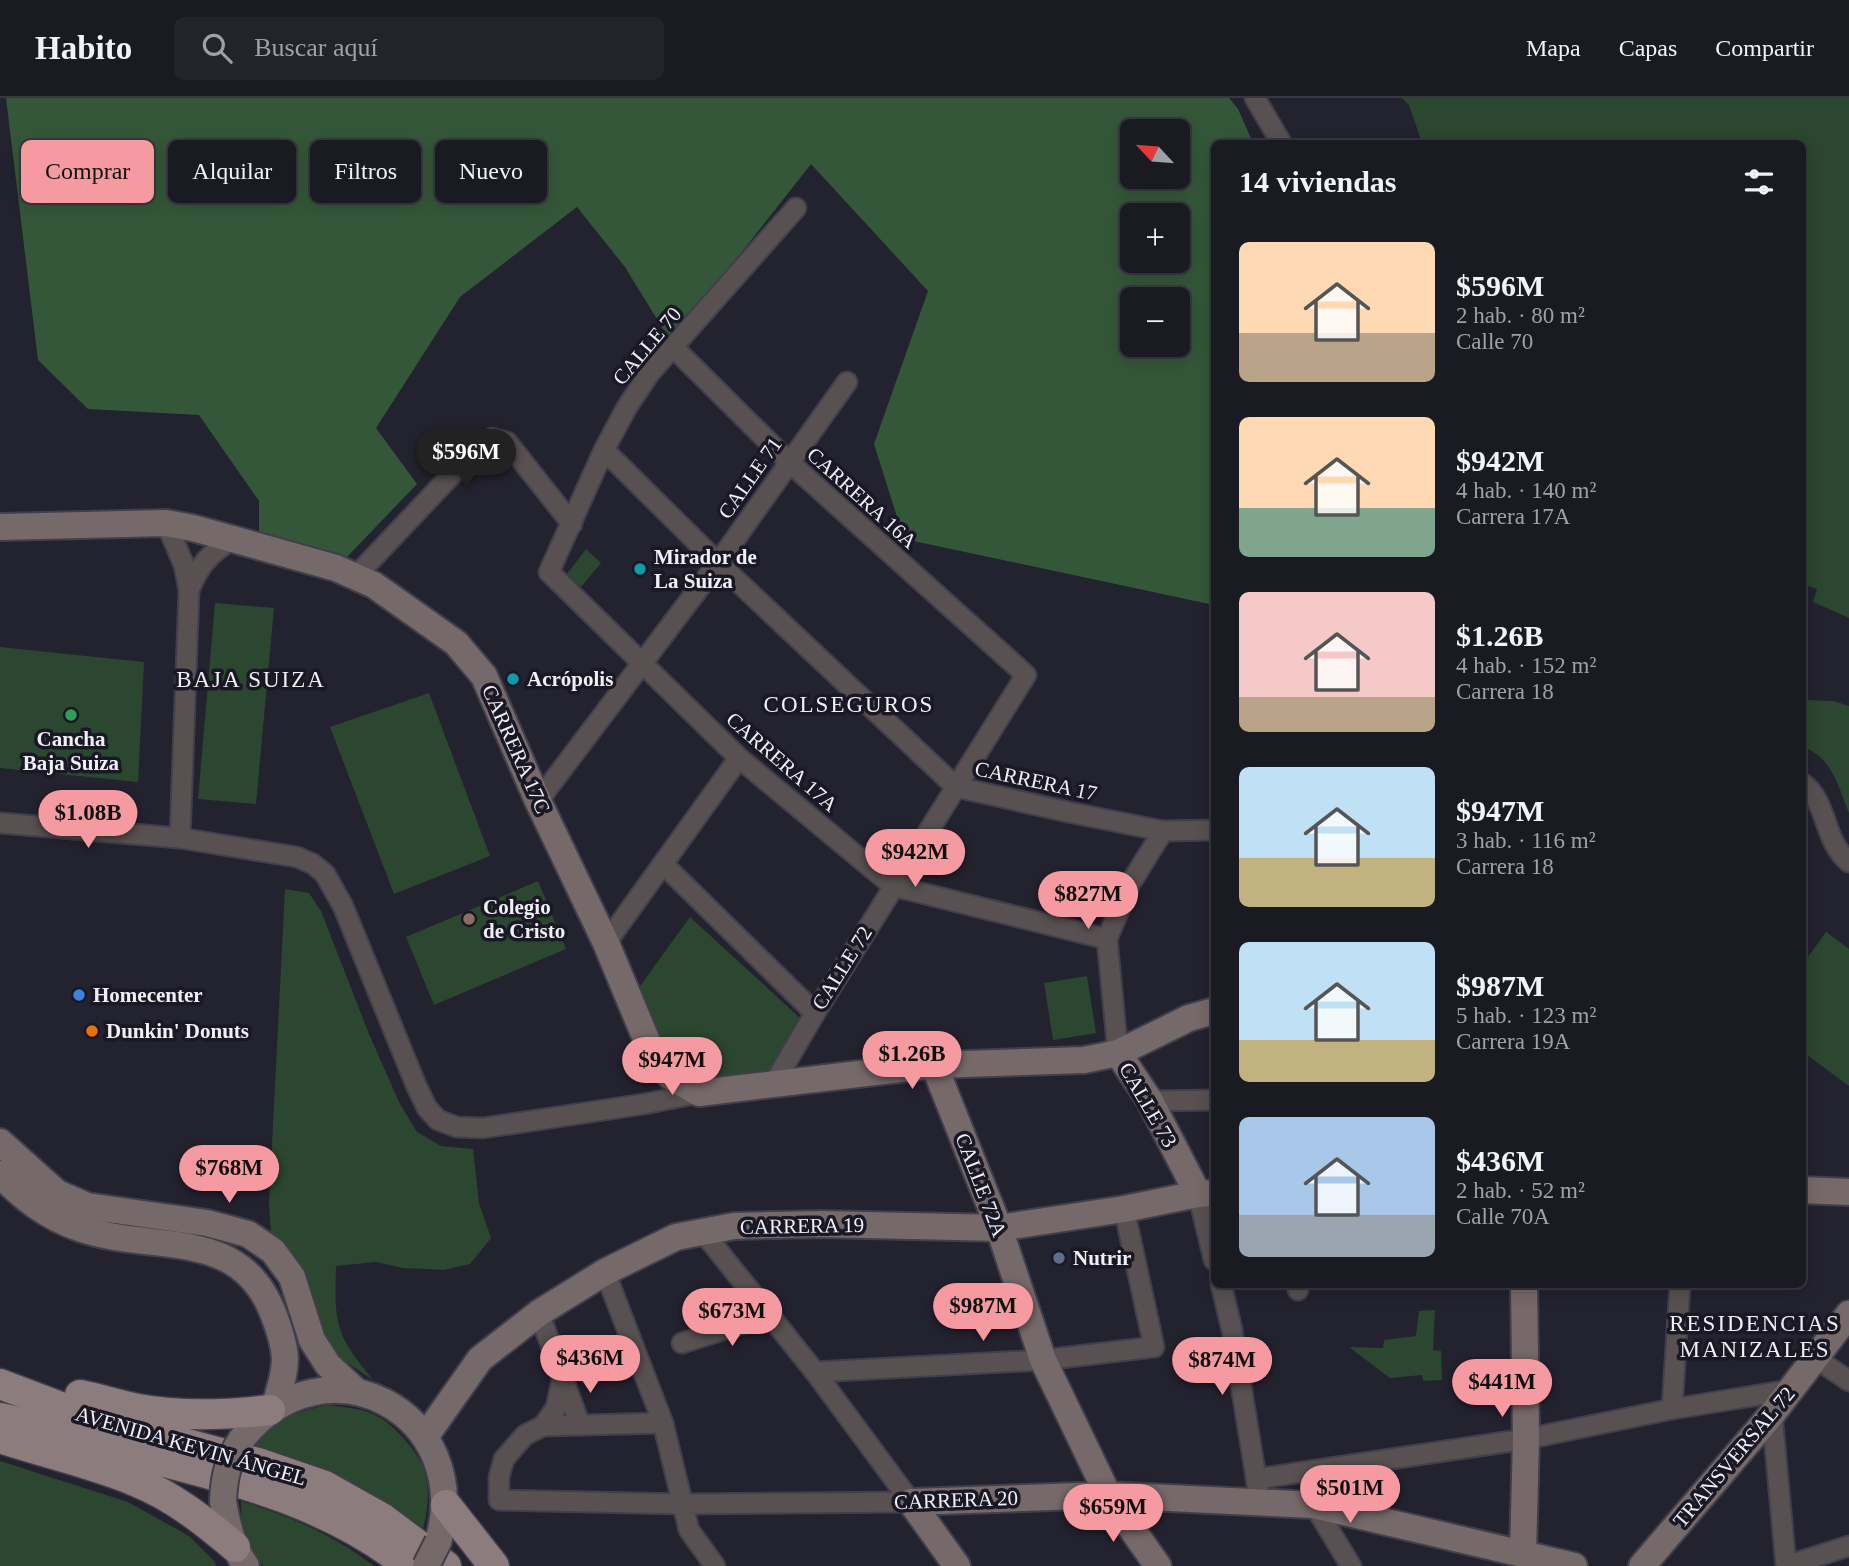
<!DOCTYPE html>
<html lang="es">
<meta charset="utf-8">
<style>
:root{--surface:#1a1a23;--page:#23232b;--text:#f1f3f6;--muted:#9fa1a6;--line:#383841;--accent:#f49aa0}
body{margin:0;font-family:Georgia,serif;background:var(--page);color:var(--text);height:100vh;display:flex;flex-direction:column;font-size:26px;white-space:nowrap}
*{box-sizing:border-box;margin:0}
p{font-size:23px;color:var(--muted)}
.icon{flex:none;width:38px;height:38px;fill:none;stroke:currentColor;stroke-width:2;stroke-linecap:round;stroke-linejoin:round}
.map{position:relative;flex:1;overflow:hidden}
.details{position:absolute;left:1211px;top:42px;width:595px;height:1148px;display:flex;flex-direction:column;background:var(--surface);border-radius:10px;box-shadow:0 4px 18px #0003,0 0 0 2px var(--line)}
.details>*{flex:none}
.hud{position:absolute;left:21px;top:42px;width:665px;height:63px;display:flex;gap:14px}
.needle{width:46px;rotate:296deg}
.fabs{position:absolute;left:1120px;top:21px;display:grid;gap:14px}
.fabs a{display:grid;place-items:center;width:70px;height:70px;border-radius:10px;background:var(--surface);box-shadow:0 4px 18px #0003,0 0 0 2px var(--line);font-size:35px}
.price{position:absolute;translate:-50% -60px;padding:0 16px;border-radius:24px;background:var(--accent);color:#111;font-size:23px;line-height:46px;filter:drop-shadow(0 2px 4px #0008)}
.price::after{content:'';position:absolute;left:50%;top:42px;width:21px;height:16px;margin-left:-10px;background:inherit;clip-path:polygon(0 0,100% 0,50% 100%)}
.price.current{background:#222;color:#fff}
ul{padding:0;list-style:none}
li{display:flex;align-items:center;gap:21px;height:175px;padding:0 28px}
li span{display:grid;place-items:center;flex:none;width:196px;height:140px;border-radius:10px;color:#555}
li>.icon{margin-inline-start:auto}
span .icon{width:84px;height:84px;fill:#fffc;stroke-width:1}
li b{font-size:30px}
h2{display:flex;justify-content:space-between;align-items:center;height:84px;padding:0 28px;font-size:30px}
.tag{padding:0 24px;border-radius:10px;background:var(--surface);box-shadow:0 4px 18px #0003,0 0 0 2px var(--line);font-size:24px;line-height:63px}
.tag.current{background:var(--accent);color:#111}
header{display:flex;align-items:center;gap:42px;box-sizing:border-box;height:98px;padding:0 35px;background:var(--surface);border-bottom:2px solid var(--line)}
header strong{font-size:33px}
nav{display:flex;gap:38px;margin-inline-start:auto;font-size:24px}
.search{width:490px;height:63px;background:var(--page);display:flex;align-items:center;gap:18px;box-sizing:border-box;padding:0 24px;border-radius:10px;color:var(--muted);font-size:26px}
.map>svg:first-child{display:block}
.green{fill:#2b472f}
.forest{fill:#355739;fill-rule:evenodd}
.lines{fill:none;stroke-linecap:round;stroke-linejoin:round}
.street-casing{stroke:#403f4b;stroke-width:23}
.secondary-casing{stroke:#403f4b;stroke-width:30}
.primary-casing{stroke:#403f4b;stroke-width:33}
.street{stroke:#585051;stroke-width:19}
.secondary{stroke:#76696a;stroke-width:26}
.primary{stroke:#8d7c7d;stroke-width:30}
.secondary-bridge-casing{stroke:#403f4b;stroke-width:30;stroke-linecap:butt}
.secondary-bridge{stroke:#76696a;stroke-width:26}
.culture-dot{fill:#0f9aa8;stroke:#1a1825;stroke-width:2.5}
.leisure-dot{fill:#2e9e5b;stroke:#1a1825;stroke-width:2.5}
.education-dot{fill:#8d6e63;stroke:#1a1825;stroke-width:2.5}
.shop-dot{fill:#3f7fe0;stroke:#1a1825;stroke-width:2.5}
.food-dot{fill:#e8710a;stroke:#1a1825;stroke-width:2.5}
.service-dot{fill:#5c6f8a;stroke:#1a1825;stroke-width:2.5}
.labels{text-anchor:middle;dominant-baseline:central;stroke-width:7;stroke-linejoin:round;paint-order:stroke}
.street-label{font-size:21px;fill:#efeff8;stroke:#1a1825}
.poi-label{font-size:21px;font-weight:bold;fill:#efeff8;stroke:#1a1825;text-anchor:start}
.neighbourhood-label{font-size:23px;letter-spacing:2px;fill:#efeff8;stroke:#1a1825}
</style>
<header>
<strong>Habito</strong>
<div class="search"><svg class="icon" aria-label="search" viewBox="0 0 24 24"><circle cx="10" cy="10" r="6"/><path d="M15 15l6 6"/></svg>Buscar aquí</div>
<nav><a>Mapa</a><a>Capas</a><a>Compartir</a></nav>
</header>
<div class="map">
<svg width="1849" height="1468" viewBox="0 0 1849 1468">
<rect width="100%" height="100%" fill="#23222f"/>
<!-- green -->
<g class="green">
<polygon points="1402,0 1849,0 1849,520 1813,504 1817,491 1803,486 1802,46 1422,45 1409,7"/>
<polygon points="586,451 601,465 581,489 567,476"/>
<polygon points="215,505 274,510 256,706 198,701"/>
<polygon points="0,549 144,564 138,684 0,670"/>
<polygon points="429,595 490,758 394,796 330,629"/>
<path d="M1806,602L1834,603L1849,608V715C1838,688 1832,659 1803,649V603Z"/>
<polygon points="538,783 566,851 434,907 406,839"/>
<path d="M285,791L309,795L321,813L369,936L399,1004L417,1034L441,1048L473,1051L479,1105L491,1140L470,1166L444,1172L403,1170L376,1164L336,1168C334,1228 336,1237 374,1283L335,1256L271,1137L269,1105Z"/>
<polygon points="690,819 800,920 767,976 700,985 674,970 635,895"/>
<polygon points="1826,834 1849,851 1849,988 1803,954 1803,866"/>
<polygon points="1087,878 1096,935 1053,942 1044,885"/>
<polygon points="1435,1212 1433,1252 1441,1253 1442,1282 1423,1283 1422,1277 1390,1280 1349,1249 1383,1250 1384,1242 1416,1238 1419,1213"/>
<path d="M327,1307C343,1309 361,1310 375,1317C392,1325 416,1351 423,1369C432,1391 427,1417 421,1439L250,1352C278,1320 286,1317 327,1307Z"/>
<polygon points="0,1363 128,1404 189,1438 215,1464 216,1468 0,1468"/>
<path d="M241,1403C289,1418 334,1437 374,1468H263C245,1446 241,1431 241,1403Z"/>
</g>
<!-- forest -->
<path class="forest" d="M6,0H1229L1238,11L1253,45L1214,46V507L904,441L874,346L928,193L811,66L671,244L625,169L577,109L460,199L376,330L417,386L346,460L259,435V403L199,317L88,311L38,262ZM1132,33H1178V79H1132ZM1132,117H1178V163H1132ZM1132,201H1178V247H1132Z"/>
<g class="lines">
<!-- street casing -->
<g class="street-casing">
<g id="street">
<polyline points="1255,0 1282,46"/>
<polyline points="796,110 649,276 627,309 604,352 549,474 739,660 893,788 1107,841"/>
<polyline points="674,250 789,364 1026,577 815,915 773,987"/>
<polyline points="604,352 718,465 956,689 1068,714 1163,733 1214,732"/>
<polyline points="166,425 184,467 189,492 180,740"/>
<polyline points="355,479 477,350 492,340 507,344 572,426"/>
<path d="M189,492C200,466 209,456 233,441"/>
<path d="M1802,685C1828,703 1823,743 1849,764"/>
<polyline points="538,703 718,465 847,284"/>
<polyline points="0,725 180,740 297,759 313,766 325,776 343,808 416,987 427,1010 438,1022 457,1029 483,1030 644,1006 699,995"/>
<polyline points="663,766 815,915"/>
<polyline points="606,845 739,660"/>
<polyline points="1118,955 1107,841 1130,786 1163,733"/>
<polyline points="1150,1003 1214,1002"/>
<polyline points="1198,1096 1214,1162"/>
<polyline points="703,1134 815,1274 911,1404"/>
<polyline points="605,1174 663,1325 689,1432 715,1468"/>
<polyline points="1221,1186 1232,1232 1258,1392"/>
<polyline points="1298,1186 1298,1192"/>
<polyline points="539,1215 580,1327"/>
<polyline points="682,1245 769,1217"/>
<polyline points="1815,1260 1849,1283"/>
<polyline points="815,1274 1043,1262 1154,1249 1124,1111"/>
<polyline points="1672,1311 1680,1186"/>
<polyline points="1772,1316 1786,1468 1849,1448"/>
<polyline points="663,1325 543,1328 525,1337 504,1361 499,1379 499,1402 683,1406 911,1404"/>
<polyline points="543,1328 556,1310 562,1282"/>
<polyline points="1256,1381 1526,1341 1672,1311 1790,1292"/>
<polyline points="1314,1407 1351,1468"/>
</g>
</g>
<!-- secondary casing -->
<g class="secondary-casing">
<g id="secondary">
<polyline points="0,429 166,425 193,430 336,470 374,487 456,545 484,578 538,703 606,845 649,948 670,978 699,995 934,967 1084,962 1118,955 1189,920 1214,913"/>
<polyline points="1118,955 1150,1003 1198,1096"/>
<polyline points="934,967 999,1130 1043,1262 1108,1397 1158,1468"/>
<polyline points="0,1044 57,1095 87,1108 207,1125 248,1136 273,1153 292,1179 312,1242 328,1267 357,1294"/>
<path d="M0,1076C23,1100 47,1119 79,1130C152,1156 239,1127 273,1215C290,1259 287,1265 275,1308"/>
<polyline points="1802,1092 1849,1094"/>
<polyline points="425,1339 480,1261 539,1215 605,1174 676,1139 734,1128 822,1126 999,1130 1124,1111 1198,1096 1214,1095"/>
<path d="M241,1342C324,1235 476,1314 438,1444"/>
<path d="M223,1403C227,1426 232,1448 246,1468"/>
<polyline points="911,1404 1108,1397 1314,1407 1574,1468"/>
<polyline points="911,1404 957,1468"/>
<polyline points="1523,1456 1526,1341 1524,1186"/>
<polyline points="1642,1468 1772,1316 1849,1216"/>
</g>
</g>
<!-- primary casing -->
<g class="primary-casing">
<g id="primary">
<polyline points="0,1286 87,1319 258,1365 325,1388 382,1420 446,1468"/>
<path d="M80,1297C99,1301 119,1307 138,1311C181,1319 227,1317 270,1312"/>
<path d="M0,1320C45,1330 89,1344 134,1356C230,1381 329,1404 408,1468"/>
<path d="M0,1340C45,1355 91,1365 135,1383C173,1398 204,1423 235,1449"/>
<polyline points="446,1407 494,1468"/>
</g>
</g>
<!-- street -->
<use href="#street" class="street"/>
<!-- secondary -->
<use href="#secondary" class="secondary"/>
<!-- primary -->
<use href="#primary" class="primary"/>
<!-- secondary-bridge casing -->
<g class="secondary-bridge-casing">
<g id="secondary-bridge">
<path d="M223,1403C224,1379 228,1362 241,1342"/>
<polyline points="426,1468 438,1444"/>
</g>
</g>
<!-- secondary-bridge -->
<use href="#secondary-bridge" class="secondary-bridge"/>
</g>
<!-- markers -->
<g class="culture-dot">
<circle cx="640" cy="471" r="7"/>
<circle cx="513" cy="581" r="7"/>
</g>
<circle class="leisure-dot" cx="71" cy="617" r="7"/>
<circle class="education-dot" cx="469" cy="821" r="7"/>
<circle class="shop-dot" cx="79" cy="897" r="7"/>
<circle class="food-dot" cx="92" cy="933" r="7"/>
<circle class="service-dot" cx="1059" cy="1160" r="7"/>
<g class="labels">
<!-- street labels -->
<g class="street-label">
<text transform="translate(647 248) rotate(-50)">CALLE 70</text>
<text transform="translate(750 380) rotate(-55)">CALLE 71</text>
<text transform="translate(862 400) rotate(42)">CARRERA 16A</text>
<text transform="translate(516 651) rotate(66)">CARRERA 17C</text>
<text transform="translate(782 664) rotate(41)">CARRERA 17A</text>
<text transform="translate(1036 683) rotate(12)">CARRERA 17</text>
<text transform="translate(842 870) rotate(-58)">CALLE 72</text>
<text transform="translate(1148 1007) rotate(60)">CALLE 73</text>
<text transform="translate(981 1087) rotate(69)">CALLE 72A</text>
<text transform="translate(802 1128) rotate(-1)">CARRERA 19</text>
<text transform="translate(191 1348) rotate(16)">AVENIDA KEVIN ÁNGEL</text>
<text transform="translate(1734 1359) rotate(-50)">TRANSVERSAL 72</text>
<text transform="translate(956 1402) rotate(-2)">CARRERA 20</text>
</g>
<!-- poi labels -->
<g class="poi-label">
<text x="654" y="459">Mirador de<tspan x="654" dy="24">La Suiza</tspan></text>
<text x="527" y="581">Acrópolis</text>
<text x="71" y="641" text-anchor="middle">Cancha<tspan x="71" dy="24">Baja Suiza</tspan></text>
<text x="483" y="809">Colegio<tspan x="483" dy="24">de Cristo</tspan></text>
<text x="93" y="897">Homecenter</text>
<text x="106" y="933">Dunkin' Donuts</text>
<text x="1073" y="1160">Nutrir</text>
</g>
<!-- neighbourhood labels -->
<g class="neighbourhood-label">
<text x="251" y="581">BAJA SUIZA</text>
<text x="849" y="606">COLSEGUROS</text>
<text x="1755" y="1225">RESIDENCIAS<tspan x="1755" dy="26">MANIZALES</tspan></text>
</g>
</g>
</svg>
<div class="fabs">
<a><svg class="needle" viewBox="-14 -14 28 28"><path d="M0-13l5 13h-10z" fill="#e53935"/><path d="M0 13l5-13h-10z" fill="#9fa1a6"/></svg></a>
<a>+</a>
<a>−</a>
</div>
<b class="price current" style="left:466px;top:391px">$596M</b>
<b class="price" style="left:88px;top:752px">$1.08B</b>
<b class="price" style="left:915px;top:791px">$942M</b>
<b class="price" style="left:1088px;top:833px">$827M</b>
<b class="price" style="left:912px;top:993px">$1.26B</b>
<b class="price" style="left:672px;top:999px">$947M</b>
<b class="price" style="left:229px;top:1107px">$768M</b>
<b class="price" style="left:983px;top:1245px">$987M</b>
<b class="price" style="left:732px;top:1250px">$673M</b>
<b class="price" style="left:590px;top:1297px">$436M</b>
<b class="price" style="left:1222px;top:1299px">$874M</b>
<b class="price" style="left:1502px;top:1321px">$441M</b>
<b class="price" style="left:1350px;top:1427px">$501M</b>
<b class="price" style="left:1113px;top:1446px">$659M</b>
<div class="hud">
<a class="tag current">Comprar</a>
<a class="tag">Alquilar</a>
<a class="tag">Filtros</a>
<a class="tag">Nuevo</a>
</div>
<section class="details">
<h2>14 viviendas<svg class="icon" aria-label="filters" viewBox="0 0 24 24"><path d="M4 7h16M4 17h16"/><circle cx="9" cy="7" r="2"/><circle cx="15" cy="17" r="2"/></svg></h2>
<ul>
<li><span style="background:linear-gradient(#ffd9b3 65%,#b9a48a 0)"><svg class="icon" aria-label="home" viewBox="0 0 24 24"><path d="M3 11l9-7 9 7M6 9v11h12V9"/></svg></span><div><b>$596M</b><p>2 hab. · 80 m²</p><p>Calle 70</p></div></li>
<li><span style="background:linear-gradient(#ffd9b3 65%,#7fa58c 0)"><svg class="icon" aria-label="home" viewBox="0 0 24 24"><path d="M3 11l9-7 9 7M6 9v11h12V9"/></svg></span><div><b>$942M</b><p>4 hab. · 140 m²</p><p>Carrera 17A</p></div></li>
<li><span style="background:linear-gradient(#f6c9c9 75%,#b9a48a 0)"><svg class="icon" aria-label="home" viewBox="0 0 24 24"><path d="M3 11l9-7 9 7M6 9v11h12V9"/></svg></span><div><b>$1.26B</b><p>4 hab. · 152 m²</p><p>Carrera 18</p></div></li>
<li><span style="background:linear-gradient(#bfe0f5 65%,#c2b280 0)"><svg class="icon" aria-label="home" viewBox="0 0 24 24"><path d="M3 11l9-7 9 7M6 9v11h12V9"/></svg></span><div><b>$947M</b><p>3 hab. · 116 m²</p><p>Carrera 18</p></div></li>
<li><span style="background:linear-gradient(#bfe0f5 70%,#c2b280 0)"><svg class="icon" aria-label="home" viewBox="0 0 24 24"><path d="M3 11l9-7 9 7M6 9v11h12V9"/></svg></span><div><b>$987M</b><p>5 hab. · 123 m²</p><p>Carrera 19A</p></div></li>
<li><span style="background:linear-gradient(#a9c7e8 70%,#9aa5b1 0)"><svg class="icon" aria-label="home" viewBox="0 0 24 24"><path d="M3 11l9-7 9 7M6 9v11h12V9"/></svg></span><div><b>$436M</b><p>2 hab. · 52 m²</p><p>Calle 70A</p></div></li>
</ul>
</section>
</div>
